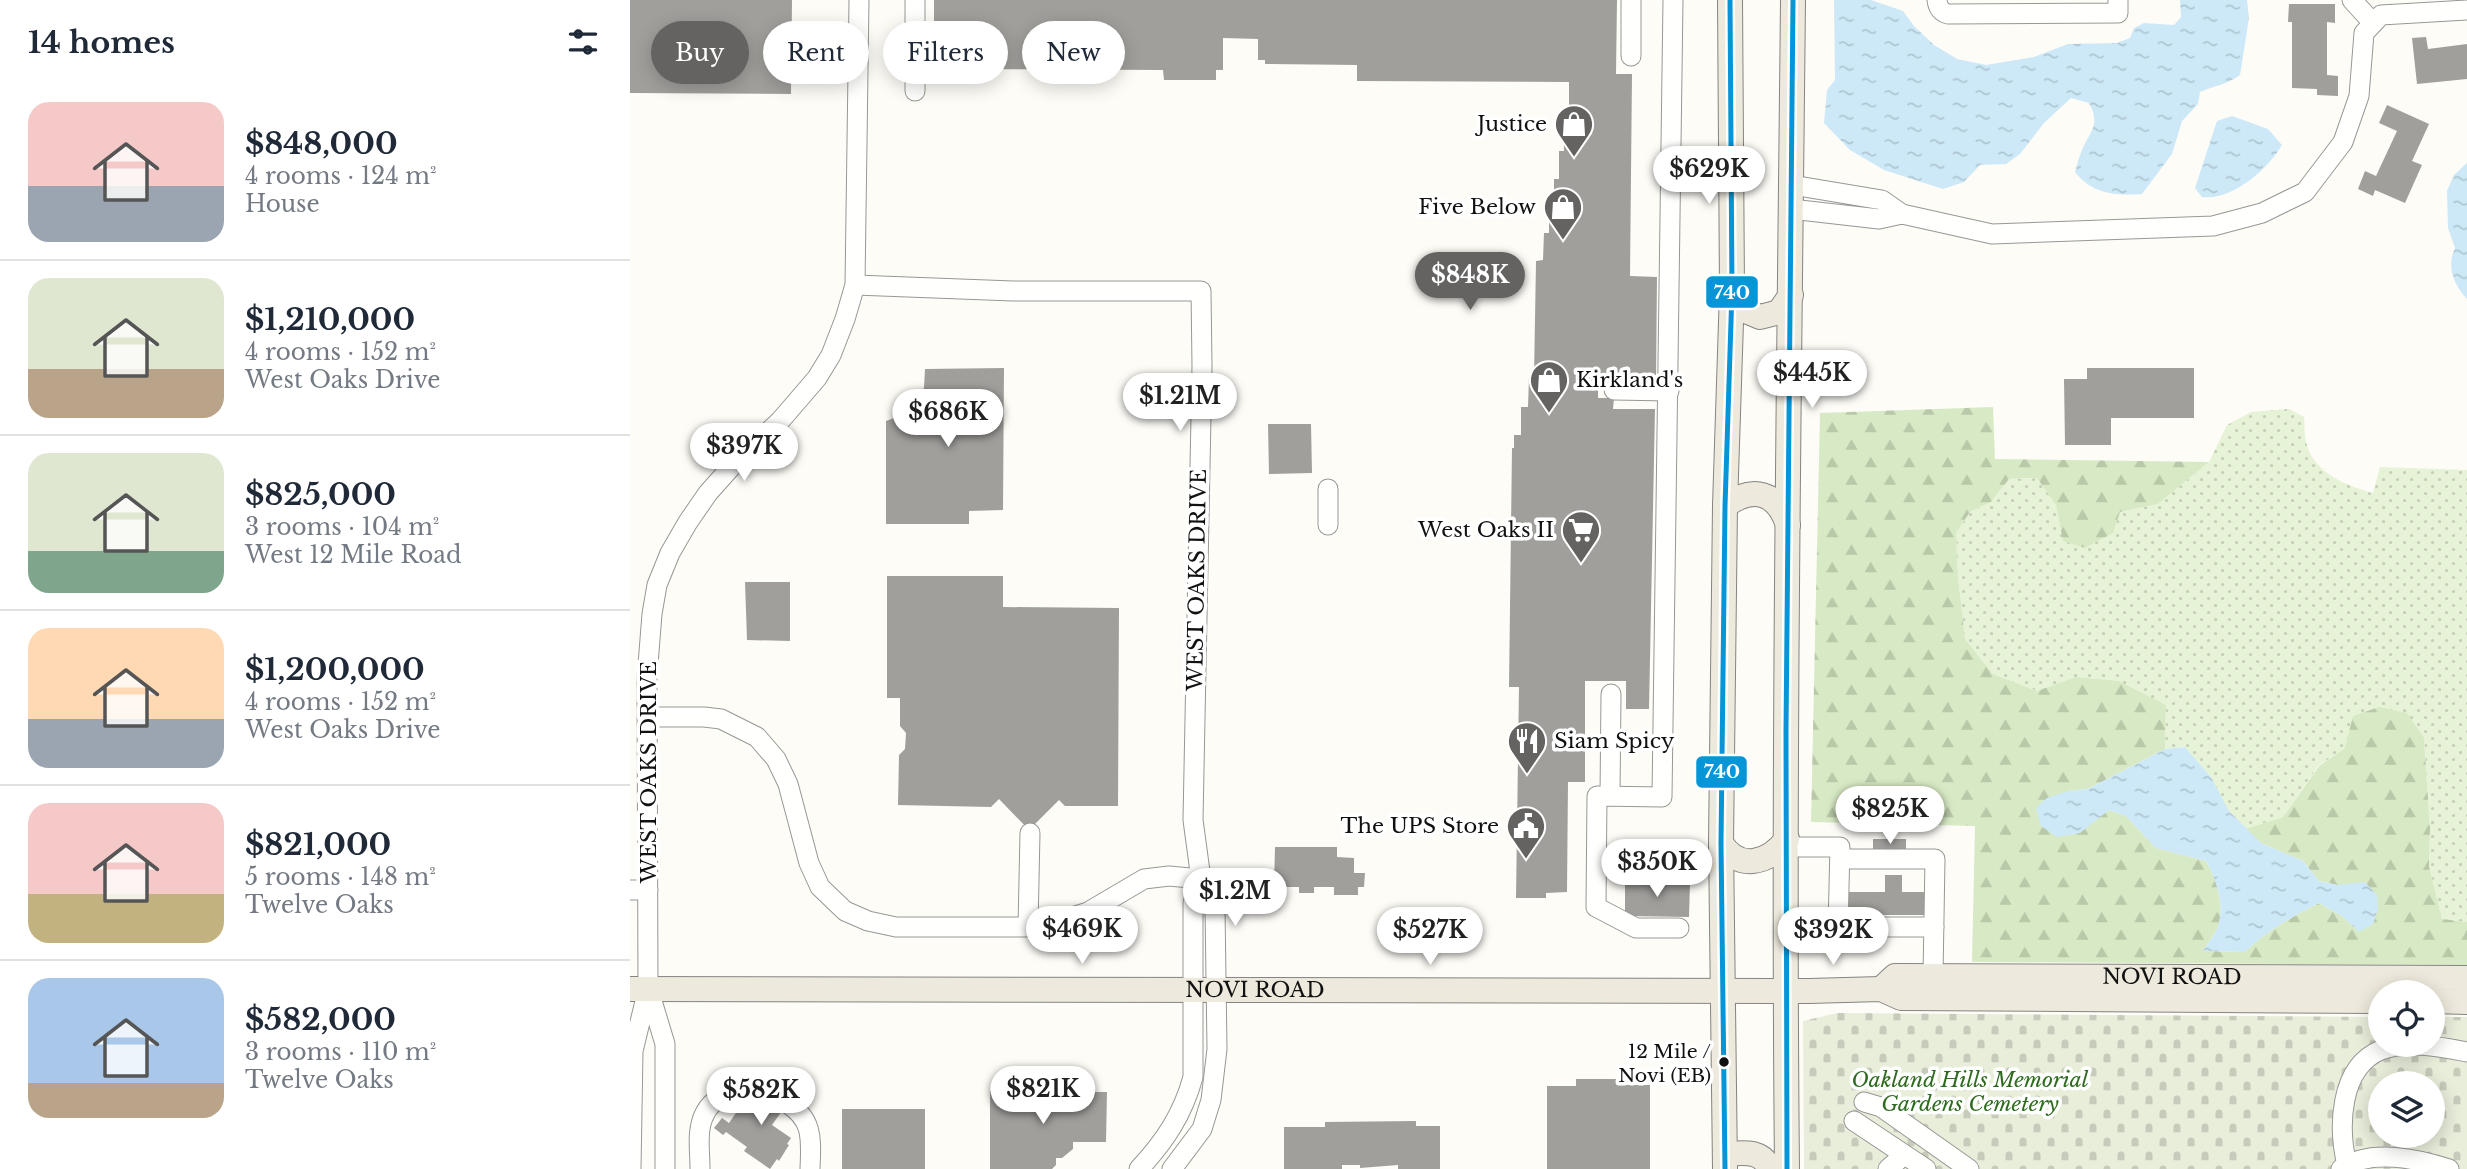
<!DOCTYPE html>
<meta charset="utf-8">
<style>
:root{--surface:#fff;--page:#f2f2f3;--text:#1f2937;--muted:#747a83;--line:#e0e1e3;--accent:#646362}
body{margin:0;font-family:"Libre Baskerville",serif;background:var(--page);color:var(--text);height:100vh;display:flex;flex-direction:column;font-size:26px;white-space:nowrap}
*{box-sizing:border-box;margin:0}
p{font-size:23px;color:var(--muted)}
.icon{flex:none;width:38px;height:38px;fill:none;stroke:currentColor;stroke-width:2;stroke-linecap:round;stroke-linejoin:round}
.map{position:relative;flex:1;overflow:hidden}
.panel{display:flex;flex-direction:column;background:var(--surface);width:630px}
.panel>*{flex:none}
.guide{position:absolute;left:21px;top:21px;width:665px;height:63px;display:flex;gap:14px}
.fabs{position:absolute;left:1738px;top:980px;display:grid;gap:14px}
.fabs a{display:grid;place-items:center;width:77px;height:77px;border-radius:50%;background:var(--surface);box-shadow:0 4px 18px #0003;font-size:35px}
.price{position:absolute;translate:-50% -60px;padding:0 16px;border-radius:24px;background:#fff;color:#222;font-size:23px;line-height:46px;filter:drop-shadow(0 2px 4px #0008)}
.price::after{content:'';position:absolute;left:50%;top:42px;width:21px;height:16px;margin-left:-10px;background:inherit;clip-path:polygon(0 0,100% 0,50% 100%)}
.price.current{background:var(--accent);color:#fff}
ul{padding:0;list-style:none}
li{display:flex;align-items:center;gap:21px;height:175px;padding:0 28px}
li+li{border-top:2px solid var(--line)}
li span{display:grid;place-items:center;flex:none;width:196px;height:140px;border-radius:21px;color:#555}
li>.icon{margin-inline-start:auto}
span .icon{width:84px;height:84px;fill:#fffc;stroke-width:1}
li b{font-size:30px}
h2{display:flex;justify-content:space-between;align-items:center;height:84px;padding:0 28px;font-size:30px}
.chip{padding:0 24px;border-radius:32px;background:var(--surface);box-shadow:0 4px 18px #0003;font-size:24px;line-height:63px}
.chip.current{background:var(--accent);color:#fff}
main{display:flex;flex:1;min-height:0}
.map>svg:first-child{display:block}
.grass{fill:url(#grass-dots)}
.forest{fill:url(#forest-firs)}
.cemetery{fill:url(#cemetery-stones);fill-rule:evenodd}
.water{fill:url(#water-ripples)}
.building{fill:#a19f9c}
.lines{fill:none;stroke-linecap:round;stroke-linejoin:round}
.minor-casing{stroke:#979795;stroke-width:21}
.major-casing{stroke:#858482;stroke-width:26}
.minor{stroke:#fffffe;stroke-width:19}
.major{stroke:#ede9dc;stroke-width:24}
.bus-1-casing{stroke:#fff;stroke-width:10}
.bus-1{stroke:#0696d7;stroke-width:5}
.bus-dot{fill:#111;stroke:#fff;stroke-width:2.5}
.labels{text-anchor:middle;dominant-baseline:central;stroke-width:7;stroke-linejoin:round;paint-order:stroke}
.bus-label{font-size:19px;fill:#111;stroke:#fff;text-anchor:end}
.poi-label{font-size:21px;fill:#111;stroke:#fff;text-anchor:end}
.street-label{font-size:21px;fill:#111;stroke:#fff}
.park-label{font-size:21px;font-style:italic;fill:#2f6b1f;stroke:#fff}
.line-badge{stroke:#fff;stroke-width:2.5}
.badge-label{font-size:19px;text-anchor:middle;font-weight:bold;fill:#fff}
</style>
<main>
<section class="panel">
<h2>14 homes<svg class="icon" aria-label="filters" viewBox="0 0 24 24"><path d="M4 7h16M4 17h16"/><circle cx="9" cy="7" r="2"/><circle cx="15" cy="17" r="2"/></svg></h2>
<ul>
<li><span style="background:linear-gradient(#f6c9c9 60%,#9aa5b1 0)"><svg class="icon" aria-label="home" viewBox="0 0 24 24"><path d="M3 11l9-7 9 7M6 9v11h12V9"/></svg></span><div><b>$848,000</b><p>4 rooms · 124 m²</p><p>House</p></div></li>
<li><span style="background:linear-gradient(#dfe7d0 65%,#b9a48a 0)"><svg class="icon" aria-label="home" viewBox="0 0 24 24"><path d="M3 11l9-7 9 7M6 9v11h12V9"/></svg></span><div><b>$1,210,000</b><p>4 rooms · 152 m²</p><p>West Oaks Drive</p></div></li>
<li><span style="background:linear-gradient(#dfe7d0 70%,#7fa58c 0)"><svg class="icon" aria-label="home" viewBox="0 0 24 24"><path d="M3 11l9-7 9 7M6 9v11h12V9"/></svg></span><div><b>$825,000</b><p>3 rooms · 104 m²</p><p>West 12 Mile Road</p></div></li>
<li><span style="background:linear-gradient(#ffd9b3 65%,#9aa5b1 0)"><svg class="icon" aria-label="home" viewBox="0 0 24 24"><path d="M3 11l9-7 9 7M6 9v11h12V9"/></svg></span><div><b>$1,200,000</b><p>4 rooms · 152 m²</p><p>West Oaks Drive</p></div></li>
<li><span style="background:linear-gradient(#f6c9c9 65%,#c2b280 0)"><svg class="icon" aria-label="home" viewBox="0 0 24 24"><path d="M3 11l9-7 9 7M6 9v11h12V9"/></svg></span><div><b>$821,000</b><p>5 rooms · 148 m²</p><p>Twelve Oaks</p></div></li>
<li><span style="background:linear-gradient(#a9c7e8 75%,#b9a48a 0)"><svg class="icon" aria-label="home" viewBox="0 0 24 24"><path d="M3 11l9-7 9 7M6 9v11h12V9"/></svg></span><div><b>$582,000</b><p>3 rooms · 110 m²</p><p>Twelve Oaks</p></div></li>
</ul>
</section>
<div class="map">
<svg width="1837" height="1169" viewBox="0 0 1837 1169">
<defs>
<pattern id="grass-dots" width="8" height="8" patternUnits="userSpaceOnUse" patternTransform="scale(1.75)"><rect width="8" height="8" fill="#e7f3d7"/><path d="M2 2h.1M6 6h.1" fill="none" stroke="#c5cfb8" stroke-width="1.8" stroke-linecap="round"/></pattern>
<pattern id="forest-firs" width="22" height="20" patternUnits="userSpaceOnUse" patternTransform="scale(1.75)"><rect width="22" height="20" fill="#d8eac5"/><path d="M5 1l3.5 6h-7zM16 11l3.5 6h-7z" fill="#b8c8a8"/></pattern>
<pattern id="cemetery-stones" width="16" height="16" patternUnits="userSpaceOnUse" patternTransform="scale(1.75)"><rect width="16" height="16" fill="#e9eedb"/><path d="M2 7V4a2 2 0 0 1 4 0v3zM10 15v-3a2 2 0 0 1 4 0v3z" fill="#c7cbbb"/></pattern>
<pattern id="water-ripples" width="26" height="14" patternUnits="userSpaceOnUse" patternTransform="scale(1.75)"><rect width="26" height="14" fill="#cde8f7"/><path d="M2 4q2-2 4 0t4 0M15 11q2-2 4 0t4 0" fill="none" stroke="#afc6d3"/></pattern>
</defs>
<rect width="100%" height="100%" fill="#fdfcf7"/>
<!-- grass -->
<path class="grass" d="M1659,409L1674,417C1675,426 1674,437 1677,445C1685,474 1718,486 1743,493L1750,467L1837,470V922L1812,919L1799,866L1800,828L1794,738L1715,748L1688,766L1653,817L1615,829L1598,811L1581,777L1555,747L1535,749L1536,705L1445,677L1407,691L1363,674L1335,639L1328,576L1326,533L1340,512L1361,502L1379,479L1408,478L1426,505L1433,541L1490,512L1528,504L1579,462L1597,425L1621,412Z"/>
<!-- forest -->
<path class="forest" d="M1363,407L1365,459L1579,462L1528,504L1490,512L1483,533L1455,548L1433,541L1426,505L1407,478L1379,479L1361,502L1340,512L1326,533L1328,576L1335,639L1363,674L1407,691L1445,677L1488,681L1536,705L1535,749L1458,789L1438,791L1468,818L1479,810L1496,816L1526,848L1576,861C1587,881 1595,904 1588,927C1585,935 1577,944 1573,951L1615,952C1635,932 1663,916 1689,903L1712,916L1730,932L1707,885L1689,881L1673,861L1631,843L1615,829L1653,817L1689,766L1715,748L1723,716L1749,707L1777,713L1794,738L1800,828L1799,866L1812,919L1837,922V965L1342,962L1345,826L1181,822L1190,413Z"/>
<!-- cemetery -->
<path class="cemetery" d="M1207,1013L1750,1017V1045H1802L1803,1017H1837V1169H1174L1173,1021ZM1750,1083H1802V1136H1750Z"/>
<!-- water -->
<g class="water">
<path d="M1204,0H1241L1273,11L1284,26L1304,45L1327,59L1356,65L1404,57L1438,44L1487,43L1500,38L1504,28L1514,23L1544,25L1551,17L1550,0H1617L1619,18L1610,75C1598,84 1584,86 1570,92L1568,104L1552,121L1542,154L1512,194C1486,196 1462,194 1445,172C1447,165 1449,157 1452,150C1460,131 1471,125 1459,103L1441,98L1414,123L1390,154L1376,164L1350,165L1334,182L1313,189L1254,170L1220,150L1194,123L1197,90L1205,80Z"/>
<path d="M1602,116L1638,129L1652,145C1638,169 1602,201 1572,197L1565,188L1587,121Z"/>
<path d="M1837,163V299C1824,285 1816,267 1825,248L1818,228L1817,191L1824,175Z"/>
<path d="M1555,747L1581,777L1599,811L1631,843L1673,861L1689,881L1707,885L1735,882L1747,895L1748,910L1743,924L1729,932L1712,916L1689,903C1663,916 1635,932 1615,952L1573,951C1577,944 1585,935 1588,927C1595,904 1587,881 1576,861L1526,848L1496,816L1479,810L1450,833L1427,837L1411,826L1406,808L1417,798L1438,791L1458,789L1535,749Z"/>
</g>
<!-- building -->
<g class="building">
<polygon points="0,0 162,0 161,94 0,93"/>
<polygon points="304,0 987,0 986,74 1002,74 1000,276 1027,277 1026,379 968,379 968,398 984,398 983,409 1025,409 1019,709 996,709 996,681 955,681 955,782 938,782 937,892 916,893 916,898 886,898 889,687 879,687 882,448 884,448 884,435 891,435 891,407 898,407 899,377 904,377 906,261 913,260 914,233 919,233 919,205 924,206 924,179 929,179 929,151 934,151 933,110 939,110 939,82 727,81 727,65 635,64 635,60 628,60 628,39 593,38 593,70 586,70 586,80 534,80 533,70 304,69"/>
<polygon points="1659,4 1705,4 1705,23 1697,22 1697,75 1708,76 1708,96 1687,95 1687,89 1662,88 1662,22 1658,22"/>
<polygon points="1796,37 1798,49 1837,44 1837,79 1787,84 1782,38"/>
<polygon points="1757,105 1799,124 1782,161 1792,165 1775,203 1745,190 1743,196 1728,189 1735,171 1746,176 1767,131 1749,123"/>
<polygon points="374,368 373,510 339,511 339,524 256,524 256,421 272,415 294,388 295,369"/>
<polygon points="1457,368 1564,368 1564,418 1481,418 1481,445 1435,445 1434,379 1457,379"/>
<polygon points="638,424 681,424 682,473 639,474"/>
<polygon points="257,576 373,576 373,607 489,608 488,806 435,806 429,800 399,830 369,799 361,807 268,805 269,755 275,749 276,733 270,726 270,698 257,698"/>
<polygon points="115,582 160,582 160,641 117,640"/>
<rect x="1243" y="839" width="33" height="14"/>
<polygon points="645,847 707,847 707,857 724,858 724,873 735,873 734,887 728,887 728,895 704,895 704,887 684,887 684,893 669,893 669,887 644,887"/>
<polygon points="1255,875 1272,875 1272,892 1298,892 1298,915 1216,915 1215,892 1255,892"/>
<polygon points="995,882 1060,883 1059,917 995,916"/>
<polygon points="946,1079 992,1079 992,1085 1020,1085 1020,1169 917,1169 917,1086 946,1086"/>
<polygon points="145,1081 164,1094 142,1125 161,1138 157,1144 159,1145 149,1161 147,1159 140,1169 114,1151 117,1147 96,1132 93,1135 84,1128 92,1118 99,1123 112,1104 124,1112"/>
<polygon points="360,1091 477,1092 476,1142 443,1142 443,1149 432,1158 426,1158 426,1165 422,1169 360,1169"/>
<rect x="212" y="1109" width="83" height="60"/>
<polygon points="786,1121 786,1126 810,1126 810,1169 768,1169 768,1165 730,1168 730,1165 712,1165 712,1169 654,1169 654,1127 695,1127 695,1122"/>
</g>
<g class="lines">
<!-- minor casing -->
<g class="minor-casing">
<g id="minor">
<polyline points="1043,0 1032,797 967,796 966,907 1006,928 1049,928"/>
<path d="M1307,0C1308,8 1311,12 1318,14L1488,13V0"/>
<polyline points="1722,0 1743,23"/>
<polyline points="1001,56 1001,0"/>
<polyline points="285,91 285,0"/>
<polyline points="1161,209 1249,219 1272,214 1252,200 1162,185"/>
<polyline points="1272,214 1362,234 1583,226 1632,213 1675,192 1713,142 1729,96 1734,33 1751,15 1837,10"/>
<polyline points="225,285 383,291 571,291 572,366 563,820 571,879 585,908 587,1049 581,1100 572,1129 542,1169"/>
<polyline points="984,390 1039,391"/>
<polyline points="698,525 698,489"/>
<polyline points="17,717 74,717 91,719 127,737 146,759 158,784 179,863 190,887 215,911 238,921 266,927 393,927 423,923 458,912 514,879 539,876 571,879"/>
<polyline points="980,796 981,694"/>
<polyline points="1157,847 1210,847 1208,927 1304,927"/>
<polyline points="1210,859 1305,859 1303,976"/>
<polyline points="1006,863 1092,864"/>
<polyline points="0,890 18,890"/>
<polyline points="398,927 400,833"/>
<polyline points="19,991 35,1044 35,1169"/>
<polyline points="1234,1102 1251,1107 1339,1169"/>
<path d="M157,1103C184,1120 181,1140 180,1169"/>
<polyline points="1224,1121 1296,1169"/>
<path d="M1717,1165C1708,1128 1709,1067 1751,1050C1777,1040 1811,1047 1837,1052"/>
<path d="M70,1168C70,1155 68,1141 70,1129C75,1094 110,1085 139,1091"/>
<polyline points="1,1169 3,1051 18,989 17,677 22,614 27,585 40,553 58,522 78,493 103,465 150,421 187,378 201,355 215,319 225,285 229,0"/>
<path d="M509,1169C535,1141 553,1114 563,1077V903L571,879"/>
<polyline points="1258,1169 1274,1155"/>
<path d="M1711,1169C1740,1148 1789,1159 1819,1169"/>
</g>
</g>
<!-- major casing -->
<g class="major-casing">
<g id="major">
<polyline points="1102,291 1111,309 1130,317 1149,312 1161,295"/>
<path d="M1095,506C1123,485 1147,492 1158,525"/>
<path d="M1091,843C1109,872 1139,863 1157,839"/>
<path id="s1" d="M0,989L1179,991L1251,989L1271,998L1750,1001"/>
<path id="s2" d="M1251,989L1265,976L1837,978"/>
<polyline points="1802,1001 1837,1002"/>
<path d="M1095,1154C1112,1153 1132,1149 1140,1169"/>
<polyline points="1095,1169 1091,843 1095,506 1102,291 1100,0"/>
<path d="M1157,1169C1153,779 1159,390 1163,0"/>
</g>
</g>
<!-- minor -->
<use href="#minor" class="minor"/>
<!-- major -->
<use href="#major" class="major"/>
<!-- bus-1 casing -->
<g class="bus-1-casing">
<g id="bus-1">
<polyline points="1095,1169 1091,843 1095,506 1102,291 1100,0"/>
<polyline points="1157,1169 1156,731 1163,0"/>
</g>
</g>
<!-- bus-1 -->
<use href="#bus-1" class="bus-1"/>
</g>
<!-- icons -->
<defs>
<g id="shop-pin" transform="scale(2.0125)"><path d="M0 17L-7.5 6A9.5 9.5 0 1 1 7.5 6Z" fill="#646362" stroke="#fff"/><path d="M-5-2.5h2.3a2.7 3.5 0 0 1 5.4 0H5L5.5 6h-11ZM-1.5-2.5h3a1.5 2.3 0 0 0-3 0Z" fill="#fff"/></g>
<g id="supermarket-pin" transform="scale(2.0125)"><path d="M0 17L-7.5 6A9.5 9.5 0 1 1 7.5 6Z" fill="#646362" stroke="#fff"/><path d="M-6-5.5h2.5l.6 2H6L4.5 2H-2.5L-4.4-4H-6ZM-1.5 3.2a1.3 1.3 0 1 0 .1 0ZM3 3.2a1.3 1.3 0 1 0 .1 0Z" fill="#fff"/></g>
<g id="restaurant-pin" transform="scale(2.0125)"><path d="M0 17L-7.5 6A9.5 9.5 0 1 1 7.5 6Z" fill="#646362" stroke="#fff"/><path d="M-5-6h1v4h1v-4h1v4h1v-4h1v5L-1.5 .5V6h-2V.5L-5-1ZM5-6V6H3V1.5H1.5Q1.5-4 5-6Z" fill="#fff"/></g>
<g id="civic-pin" transform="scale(2.0125)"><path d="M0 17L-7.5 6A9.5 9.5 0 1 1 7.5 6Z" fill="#646362" stroke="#fff"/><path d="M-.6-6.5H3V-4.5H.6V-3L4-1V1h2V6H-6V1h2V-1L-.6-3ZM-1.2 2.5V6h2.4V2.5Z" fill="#fff"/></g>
</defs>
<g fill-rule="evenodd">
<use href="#shop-pin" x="944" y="124"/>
<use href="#shop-pin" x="933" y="207"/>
<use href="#shop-pin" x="919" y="380"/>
<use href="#supermarket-pin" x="951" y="530"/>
<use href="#restaurant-pin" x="897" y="741"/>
<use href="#civic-pin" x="896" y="826"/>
</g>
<!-- markers -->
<circle class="bus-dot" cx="1094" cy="1062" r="6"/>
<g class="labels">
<!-- bus labels -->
<g class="bus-label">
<text x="1081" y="1051">12 Mile /<tspan x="1081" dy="24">Novi (EB)</tspan></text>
</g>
<!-- poi labels -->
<g class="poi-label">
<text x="917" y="124">Justice</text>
<text x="906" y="207">Five Below</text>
<text x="946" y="380" text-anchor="start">Kirkland's</text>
<text x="924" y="530">West Oaks II</text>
<text x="924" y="741" text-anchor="start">Siam Spicy</text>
<text x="869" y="826">The UPS Store</text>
</g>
<!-- street labels -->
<g class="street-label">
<text transform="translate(567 580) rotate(-89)">WEST OAKS DRIVE</text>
<text transform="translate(19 772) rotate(-90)">WEST OAKS DRIVE</text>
<text stroke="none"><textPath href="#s2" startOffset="296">NOVI ROAD</textPath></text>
<text stroke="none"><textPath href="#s1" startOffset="625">NOVI ROAD</textPath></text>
</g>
<!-- park labels -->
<g class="park-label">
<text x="1340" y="1080">Oakland Hills Memorial<tspan x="1340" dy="24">Gardens Cemetery</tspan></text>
</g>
</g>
<g class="line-badge">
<rect x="1075" y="275" width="54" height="34" rx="7" fill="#0696d7"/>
<rect x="1065" y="755" width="53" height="34" rx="7" fill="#0696d7"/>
</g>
<g class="badge-label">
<text x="1102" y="299">740</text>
<text x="1092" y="778">740</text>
</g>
</svg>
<div class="fabs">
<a><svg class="icon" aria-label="locate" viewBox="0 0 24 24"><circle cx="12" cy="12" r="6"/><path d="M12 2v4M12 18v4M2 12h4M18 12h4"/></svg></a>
<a><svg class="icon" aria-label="layers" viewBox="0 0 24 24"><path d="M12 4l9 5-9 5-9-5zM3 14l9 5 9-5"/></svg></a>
</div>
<b class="price" style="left:1079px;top:206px">$629K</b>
<b class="price current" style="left:840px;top:312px">$848K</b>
<b class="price" style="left:1182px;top:410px">$445K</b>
<b class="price" style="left:550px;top:433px">$1.21M</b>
<b class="price" style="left:318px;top:449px">$686K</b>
<b class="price" style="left:114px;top:483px">$397K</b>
<b class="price" style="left:1260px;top:846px">$825K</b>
<b class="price" style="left:1027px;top:899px">$350K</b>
<b class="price" style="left:605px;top:928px">$1.2M</b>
<b class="price" style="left:452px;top:966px">$469K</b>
<b class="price" style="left:800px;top:967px">$527K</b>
<b class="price" style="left:1203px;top:967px">$392K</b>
<b class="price" style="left:413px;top:1126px">$821K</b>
<b class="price" style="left:131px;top:1127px">$582K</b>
<div class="guide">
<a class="chip current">Buy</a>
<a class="chip">Rent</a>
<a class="chip">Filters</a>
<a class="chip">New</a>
</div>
</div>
</main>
